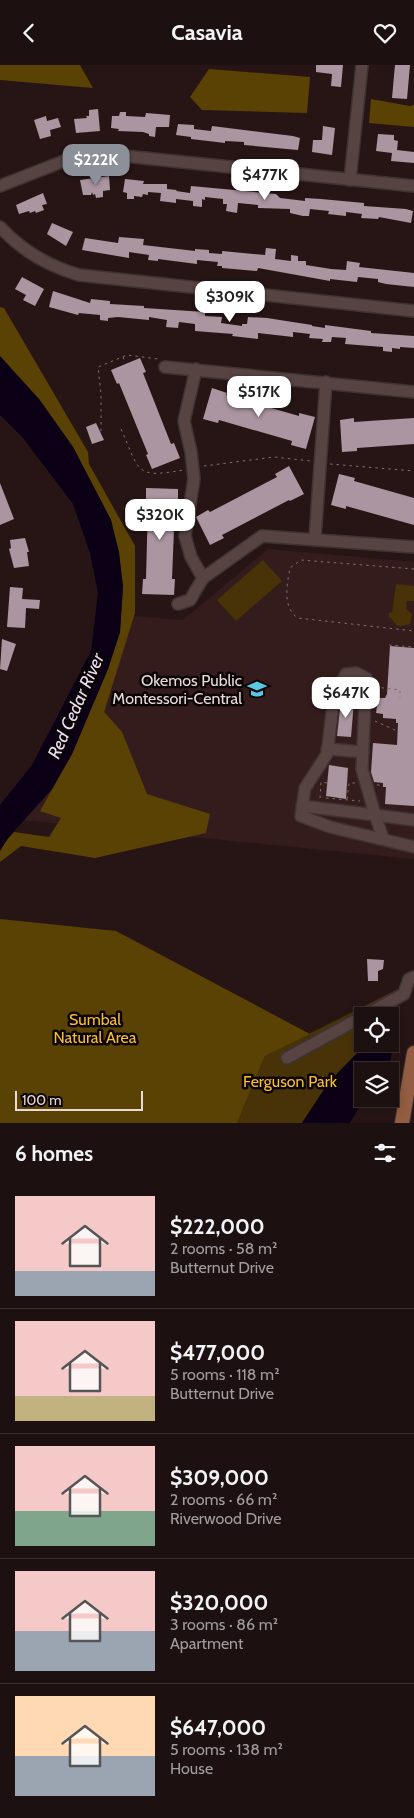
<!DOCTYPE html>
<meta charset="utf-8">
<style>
:root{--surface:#1d1010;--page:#251919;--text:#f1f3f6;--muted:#a09d9f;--line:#3b3030;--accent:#8c9099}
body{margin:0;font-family:Cabin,sans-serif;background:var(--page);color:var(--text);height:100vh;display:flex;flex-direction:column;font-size:19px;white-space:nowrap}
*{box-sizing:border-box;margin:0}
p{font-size:16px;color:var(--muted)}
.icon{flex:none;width:28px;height:28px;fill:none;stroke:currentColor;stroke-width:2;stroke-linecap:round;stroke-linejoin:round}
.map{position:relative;height:1058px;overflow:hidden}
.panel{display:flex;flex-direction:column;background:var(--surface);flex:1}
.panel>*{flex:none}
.fabs{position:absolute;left:354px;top:942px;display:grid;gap:10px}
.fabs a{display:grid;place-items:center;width:45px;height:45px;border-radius:0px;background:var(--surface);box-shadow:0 2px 8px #0003,0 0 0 1px var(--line);font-size:25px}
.scale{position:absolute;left:15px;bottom:12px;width:128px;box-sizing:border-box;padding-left:5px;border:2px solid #e8dada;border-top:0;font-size:14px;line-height:18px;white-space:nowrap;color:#e8dada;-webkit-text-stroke:4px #0b0404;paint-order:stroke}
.price{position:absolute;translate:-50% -42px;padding:0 11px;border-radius:10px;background:#fff;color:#222;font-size:16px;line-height:32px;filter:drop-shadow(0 1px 2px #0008)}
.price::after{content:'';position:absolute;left:50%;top:30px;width:15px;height:11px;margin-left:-8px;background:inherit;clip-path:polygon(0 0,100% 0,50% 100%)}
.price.current{background:var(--accent);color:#fff}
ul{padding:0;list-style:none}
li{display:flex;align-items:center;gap:15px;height:125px;padding:0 15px}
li+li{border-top:1px solid var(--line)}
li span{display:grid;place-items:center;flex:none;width:140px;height:100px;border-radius:0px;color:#555}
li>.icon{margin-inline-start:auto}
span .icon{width:60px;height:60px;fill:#fffc;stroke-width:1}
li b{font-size:21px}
h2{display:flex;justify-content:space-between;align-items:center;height:60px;padding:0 15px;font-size:21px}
header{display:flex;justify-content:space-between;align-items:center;height:65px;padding:0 15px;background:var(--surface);font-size:22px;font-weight:700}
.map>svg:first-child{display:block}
.built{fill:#351c1c}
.green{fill:#473307}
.forest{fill:#5a4205}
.water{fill:#0c0016}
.pier{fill:#271515}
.building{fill:#ab95a0}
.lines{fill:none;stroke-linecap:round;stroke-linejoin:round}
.minor-casing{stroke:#3f3232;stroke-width:14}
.major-casing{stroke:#3f3232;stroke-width:16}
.path{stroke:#7f6f6f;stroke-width:1;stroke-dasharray:2.5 4;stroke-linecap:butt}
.minor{stroke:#584343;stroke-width:11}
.major{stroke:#925d41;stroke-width:14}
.labels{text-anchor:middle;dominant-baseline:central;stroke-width:5;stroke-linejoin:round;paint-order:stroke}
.poi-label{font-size:16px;fill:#e8dada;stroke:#0b0404;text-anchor:end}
.park-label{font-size:16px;fill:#fabe2f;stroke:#0b0404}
.water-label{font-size:18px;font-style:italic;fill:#ebddf2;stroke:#0b0404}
</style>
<header><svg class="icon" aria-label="back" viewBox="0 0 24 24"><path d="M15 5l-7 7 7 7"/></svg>Casavia<svg class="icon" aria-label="heart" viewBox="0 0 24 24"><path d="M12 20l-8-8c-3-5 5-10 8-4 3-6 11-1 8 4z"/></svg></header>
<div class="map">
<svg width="414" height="1058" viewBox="0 0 414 1058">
<rect width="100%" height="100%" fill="#271515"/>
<!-- built -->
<polygon class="built" points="268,484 414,497 414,794 24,755 52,724 120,567 121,550 183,555"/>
<!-- green -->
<g class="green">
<polygon points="263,495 282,516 236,556 217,535"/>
<polygon points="396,519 414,521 414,536 407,536 406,544 412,549 410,559 402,561 396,560 391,553 389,553 389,548 392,547"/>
<polygon points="398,924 392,963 390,964 390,951 362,951 362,979 366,979 329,1017 302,1058 237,1058 265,991"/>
</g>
<!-- forest -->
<g class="forest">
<polygon points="0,0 80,0 93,23 0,15"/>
<polygon points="209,4 310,12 307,48 202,45 190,32"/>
<polygon points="371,34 410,41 414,40 414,62 369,58"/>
<polygon points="0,242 4,243 88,387 89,399 135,481 135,548 104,647 122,667 147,729 210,749 206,768 95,793 21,781 0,797 0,783 14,767 49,772 61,753 40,746 72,689 108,604 120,567 123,521 111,455 73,382 39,334 0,299"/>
<polygon points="0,854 116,866 310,969 265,991 237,1058 0,1058"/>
</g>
<!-- water -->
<g class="water">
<polygon points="0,291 39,334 73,382 111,455 119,487 123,521 120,567 108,604 72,689 52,724 8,773 0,786 0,740 32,700 91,586 98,528 90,488 73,439 23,373 0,350"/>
<polygon points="414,953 399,984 381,1006 362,1006 362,1034 364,1034 350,1058 302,1058 329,1017 366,979 390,979 390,964"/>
</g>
<!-- pier -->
<polygon class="pier" points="414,950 414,979 400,986 390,999 396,959"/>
<!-- building -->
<g class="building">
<polygon points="316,0 343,0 341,22 331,21 332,9 316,7"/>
<polygon points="395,0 410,0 407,34 392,33"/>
<polygon points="98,44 100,66 76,68 74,54 87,53 86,51 89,51 89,45"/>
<polygon points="120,47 126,47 126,51 145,52 146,48 170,50 169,62 156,62 155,72 149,71 149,69 143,67 118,66 119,64 111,63 112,51 119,51"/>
<polygon points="46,51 47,56 58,53 61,62 50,65 51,71 40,74 34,55"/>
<polygon points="178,59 194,60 194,64 211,66 212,61 293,71 300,73 298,85 244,80 244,77 225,76 225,78 191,74 191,72 176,70"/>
<polygon points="323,61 335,63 332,90 312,87 313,75 322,75"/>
<polygon points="378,69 394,70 394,75 398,76 397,85 414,87 414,98 391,96 392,88 376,86"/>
<polygon points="109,111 110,125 103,126 103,132 96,133 95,129 93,130 92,127 91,130 83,130 80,115"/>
<polygon points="125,114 144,116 143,119 167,119 167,124 177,125 176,126 190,128 191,121 276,129 280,133 305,136 305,133 321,134 364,138 364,141 406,144 413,146 411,158 379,152 378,154 361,153 362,149 346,147 346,151 328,149 329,146 310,144 309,151 303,151 290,148 290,144 258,143 258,140 238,138 237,148 226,146 227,139 223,139 223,134 205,132 205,135 202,134 202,142 193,141 193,136 176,134 176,138 160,136 161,128 148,127 148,130 143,129 142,132 134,131 134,134 127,134 127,128 123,127"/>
<polygon points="43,128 47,139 42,140 44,145 36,148 35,146 30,148 29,146 19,149 16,140"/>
<polygon points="52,158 73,167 66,181 47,169"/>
<polygon points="119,172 144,174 143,180 195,186 195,184 209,185 209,188 222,189 222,186 265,190 266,183 276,184 275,194 291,196 291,190 298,191 298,196 306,196 306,200 331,204 346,205 347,196 360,198 359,202 414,208 414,222 386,219 378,217 378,214 358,212 357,217 330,214 330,216 258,203 257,206 222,203 222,201 217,201 218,197 197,195 197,199 158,194 158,196 148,195 149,190 129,187 129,193 82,185 85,173 118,178"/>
<polygon points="22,212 44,224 35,241 23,235 26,230 15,224"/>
<polygon points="53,226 90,238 91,234 110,236 110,239 144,241 144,243 205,247 205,251 222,252 221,258 242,261 242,259 247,259 248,252 267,253 312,260 312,261 325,263 325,260 371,266 371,268 414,271 414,283 400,282 400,284 392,283 392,287 383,286 383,282 345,279 346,273 332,272 331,277 322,277 323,274 309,273 310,269 293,267 293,272 258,268 258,274 232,271 233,269 195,266 195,259 179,257 178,263 166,262 167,255 149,252 149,255 118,252 108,253 108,256 100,255 100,250 79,248 78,250 49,242"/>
<polygon points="140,293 146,307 143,308 171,379 174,378 180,393 152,404 146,390 148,389 119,318 117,319 111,305"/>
<polygon points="212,323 227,328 226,330 299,351 299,348 315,352 306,384 291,380 292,376 219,355 218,358 203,354"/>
<polygon points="354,353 354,357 414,353 414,379 357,383 357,386 342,387 340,355"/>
<polygon points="96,358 104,375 92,379 86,362"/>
<polygon points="289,401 304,429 290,436 289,435 222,470 224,473 210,480 196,452 208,445 210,447 277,412 275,409"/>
<polygon points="339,409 355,413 354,416 414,433 414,460 346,441 346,444 331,440"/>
<polygon points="0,418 14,454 0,460"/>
<polygon points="146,423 178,424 178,440 175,439 172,514 175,514 174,530 142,529 143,514 146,514 148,438 146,438"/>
<polygon points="25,473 29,487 27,487 29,501 14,503 9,484 11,483 10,475"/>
<polygon points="10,522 23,523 22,534 40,535 39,544 26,543 25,563 7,562"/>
<polygon points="2,574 16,579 7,606 0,604"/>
<polygon points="390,581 414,583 414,741 385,739 386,722 383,722 383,718 374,717 371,707 373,678 397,680 398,658 396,658 396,654 383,653 383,649 376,648 378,633 385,633 387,629"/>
<polygon points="341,635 354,636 351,672 337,671"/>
<polygon points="329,700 348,703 346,734 326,731"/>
<polygon points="367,894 384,895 383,904 378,906 378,916 368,916"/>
</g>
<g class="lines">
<!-- minor casing -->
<g class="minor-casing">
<g id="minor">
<polyline points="350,115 362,0"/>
<polyline points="0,121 64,96 115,90 414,121"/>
<path d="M0,162C22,186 48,201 79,210L414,246"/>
<polyline points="165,302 414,327"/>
<polyline points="196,304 184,356 191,387 194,414 185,471 191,492 203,513"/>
<polyline points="315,473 326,317"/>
<polyline points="178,539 190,535 203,513 262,471 414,482"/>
<polyline points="327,684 363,687"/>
<polyline points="302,741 375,750 383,773"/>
<polyline points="414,755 375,750 362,704 366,613 356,608 346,609 334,632 327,689 305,723 301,751 330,762 414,782"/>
<polyline points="364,951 404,929 409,914 414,912"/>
<polyline points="287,993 362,952"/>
</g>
</g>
<!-- major casing -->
<g class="major-casing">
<polyline id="major" points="402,1058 414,988"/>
</g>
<!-- path -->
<g class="path">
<polyline points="123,292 125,297"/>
<path d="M121,364C140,406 134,414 183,405"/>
<polyline points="101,366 101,329 98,302 127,290 158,294"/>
<polyline points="330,399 414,406"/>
<polyline points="204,401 274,392 311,396"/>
<path d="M414,504L301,495L290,503C287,519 282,543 298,553L414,566"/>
<polyline points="389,580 414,582"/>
<polyline points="375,622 400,625 400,633"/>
<polyline points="375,656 397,666"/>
<polyline points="377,720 382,720"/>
<polyline points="320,733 321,717 327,718"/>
<polyline points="326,733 360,736"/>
<polyline points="347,734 349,718 356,718"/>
<polyline points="322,1011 329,1017"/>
</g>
<!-- minor -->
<use href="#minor" class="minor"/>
<!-- major -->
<use href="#major" class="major"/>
</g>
<!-- icons -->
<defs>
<g id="school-bare" transform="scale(1.5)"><path d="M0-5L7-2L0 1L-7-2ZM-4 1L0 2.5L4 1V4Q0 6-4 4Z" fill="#58c8e4" stroke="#0b0404" stroke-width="2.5" paint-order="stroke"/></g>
</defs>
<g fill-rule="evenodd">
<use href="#school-bare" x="257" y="624"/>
</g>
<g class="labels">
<!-- poi labels -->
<g class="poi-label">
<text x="242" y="615">Okemos Public<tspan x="242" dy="18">Montessori-Central</tspan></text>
</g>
<!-- park labels -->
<g class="park-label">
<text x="95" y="954">Sumbal<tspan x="95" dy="18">Natural Area</tspan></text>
<text x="290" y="1016">Ferguson Park</text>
</g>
<!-- water labels -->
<g class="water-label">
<text transform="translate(76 641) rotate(-66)">Red Cedar River</text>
</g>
</g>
</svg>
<div class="fabs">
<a><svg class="icon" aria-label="locate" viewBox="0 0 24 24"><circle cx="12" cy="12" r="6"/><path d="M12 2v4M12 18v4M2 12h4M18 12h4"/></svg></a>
<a><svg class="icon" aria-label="layers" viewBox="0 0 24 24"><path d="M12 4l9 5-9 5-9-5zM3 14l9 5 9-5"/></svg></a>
</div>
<div class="scale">100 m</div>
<b class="price current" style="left:96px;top:121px">$222K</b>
<b class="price" style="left:265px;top:136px">$477K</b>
<b class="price" style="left:230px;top:258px">$309K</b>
<b class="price" style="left:259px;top:353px">$517K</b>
<b class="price" style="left:160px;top:476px">$320K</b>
<b class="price" style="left:346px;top:654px">$647K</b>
</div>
<section class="panel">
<h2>6 homes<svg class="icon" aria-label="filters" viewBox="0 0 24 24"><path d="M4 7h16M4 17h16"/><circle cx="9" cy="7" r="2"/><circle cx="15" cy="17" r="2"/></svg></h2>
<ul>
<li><span style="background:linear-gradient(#f6c9c9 75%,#9aa5b1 0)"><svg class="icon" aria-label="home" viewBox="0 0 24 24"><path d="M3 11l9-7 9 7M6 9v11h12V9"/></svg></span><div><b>$222,000</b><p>2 rooms · 58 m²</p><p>Butternut Drive</p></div></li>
<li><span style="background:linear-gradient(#f6c9c9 75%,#c2b280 0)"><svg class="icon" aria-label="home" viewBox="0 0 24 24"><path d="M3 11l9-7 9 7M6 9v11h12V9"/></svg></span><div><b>$477,000</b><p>5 rooms · 118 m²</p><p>Butternut Drive</p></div></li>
<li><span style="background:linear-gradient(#f6c9c9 65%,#7fa58c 0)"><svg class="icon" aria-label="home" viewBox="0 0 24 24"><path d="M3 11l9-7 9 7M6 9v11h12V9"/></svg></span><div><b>$309,000</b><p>2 rooms · 66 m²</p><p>Riverwood Drive</p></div></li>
<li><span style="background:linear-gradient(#f6c9c9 60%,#9aa5b1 0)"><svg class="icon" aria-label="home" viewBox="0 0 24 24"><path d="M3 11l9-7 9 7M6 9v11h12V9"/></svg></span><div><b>$320,000</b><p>3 rooms · 86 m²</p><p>Apartment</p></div></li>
<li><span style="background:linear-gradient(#ffd9b3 60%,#9aa5b1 0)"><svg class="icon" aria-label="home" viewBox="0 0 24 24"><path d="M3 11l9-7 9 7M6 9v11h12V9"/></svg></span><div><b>$647,000</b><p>5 rooms · 138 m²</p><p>House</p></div></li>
</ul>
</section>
